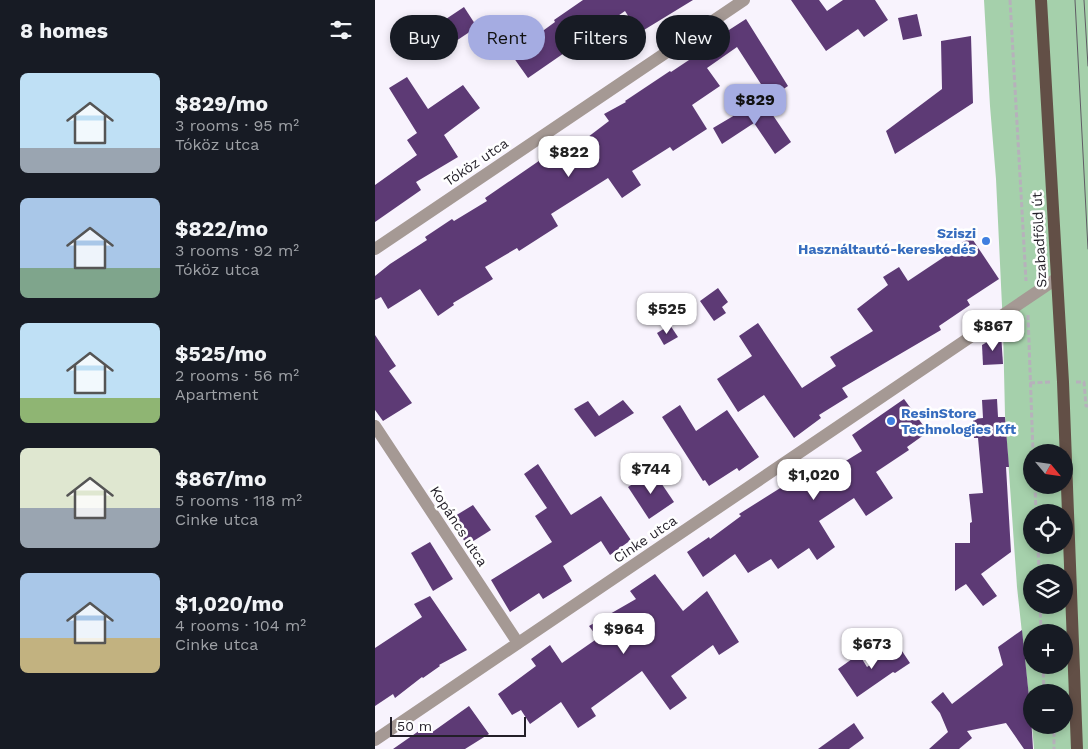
<!DOCTYPE html>
<meta charset="utf-8">
<style>
:root{--surface:#171b24;--page:#20242c;--text:#f1f3f6;--muted:#9ea1a6;--accent:#a5ace2}
body{margin:0;font-family:"Work Sans",sans-serif;background:var(--page);color:var(--text);height:100vh;display:flex;flex-direction:column;font-size:19px;white-space:nowrap}
*{box-sizing:border-box;margin:0}
p{font-size:16px;color:var(--muted)}
.icon{flex:none;width:28px;height:28px;fill:none;stroke:currentColor;stroke-width:2;stroke-linecap:round;stroke-linejoin:round}
.map{position:relative;flex:1;overflow:hidden}
.sheet{display:flex;flex-direction:column;background:var(--surface);width:375px}
.sheet>*{flex:none}
.banner{position:absolute;left:15px;top:15px;width:475px;height:45px;display:flex;gap:10px}
.needle{width:32px;rotate:119deg}
.tools{position:absolute;left:648px;top:444px;display:grid;gap:10px}
.tools a{display:grid;place-items:center;width:50px;height:50px;border-radius:50%;background:var(--surface);box-shadow:0 2px 8px #0003;font-size:25px}
.scale{position:absolute;left:15px;bottom:12px;width:136px;box-sizing:border-box;padding-left:5px;border:2px solid #231f28;border-top:0;font-size:14px;line-height:18px;white-space:nowrap;color:#231f28;-webkit-text-stroke:4px #fff;paint-order:stroke}
.price{position:absolute;translate:-50% -42px;padding:0 11px;border-radius:10px;background:#fff;color:#222;font-size:16px;line-height:32px;filter:drop-shadow(0 1px 2px #0008)}
.price::after{content:'';position:absolute;left:50%;top:30px;width:15px;height:11px;margin-left:-8px;background:inherit;clip-path:polygon(0 0,100% 0,50% 100%)}
.price.selected{background:var(--accent);color:#111}
ul{padding:0;list-style:none}
li{display:flex;align-items:center;gap:15px;height:125px;padding:0 20px}
li span{display:grid;place-items:center;flex:none;width:140px;height:100px;border-radius:8px;color:#555}
li>.icon{margin-inline-start:auto}
span .icon{width:60px;height:60px;fill:#fffc;stroke-width:1}
li b{font-size:21px}
h2{display:flex;justify-content:space-between;align-items:center;height:60px;padding:0 20px;font-size:21px}
.tag{padding:0 18px;border-radius:22px;background:var(--surface);box-shadow:0 2px 8px #0003;font-size:18px;line-height:45px}
.tag.selected{background:var(--accent);color:#111}
main{display:flex;flex:1;min-height:0}
.map>svg:first-child{display:block}
.green{fill:#a5d0ab;fill-rule:evenodd}
.building{fill:#5d3a75}
.lines{fill:none;stroke-linecap:round;stroke-linejoin:round}
.path{stroke:#b6b1bb;stroke-width:3;stroke-dasharray:5 2.5;stroke-linecap:butt}
.street{stroke:#a59994;stroke-width:12}
.primary{stroke:#624f46;stroke-width:12}
.tram{stroke:#5f5b64;stroke-width:1}
.shop-dot{fill:#3f7fe0;stroke:#fff;stroke-width:2}
.labels{text-anchor:middle;dominant-baseline:central;stroke-width:5;stroke-linejoin:round;paint-order:stroke}
.street-label{font-size:14px;fill:#231f28;stroke:#fff}
.shop-label{font-size:14px;font-weight:bold;fill:#366cbe;stroke:#fff;text-anchor:end}
</style>
<main>
<section class="sheet">
<h2>8 homes<svg class="icon" aria-label="filters" viewBox="0 0 24 24"><path d="M4 7h16M4 17h16"/><circle cx="9" cy="7" r="2"/><circle cx="15" cy="17" r="2"/></svg></h2>
<ul>
<li><span style="background:linear-gradient(#bfe0f5 75%,#9aa5b1 0)"><svg class="icon" aria-label="home" viewBox="0 0 24 24"><path d="M3 11l9-7 9 7M6 9v11h12V9"/></svg></span><div><b>$829/mo</b><p>3 rooms · 95 m²</p><p>Tóköz utca</p></div></li>
<li><span style="background:linear-gradient(#a9c7e8 70%,#7fa58c 0)"><svg class="icon" aria-label="home" viewBox="0 0 24 24"><path d="M3 11l9-7 9 7M6 9v11h12V9"/></svg></span><div><b>$822/mo</b><p>3 rooms · 92 m²</p><p>Tóköz utca</p></div></li>
<li><span style="background:linear-gradient(#bfe0f5 75%,#8fb573 0)"><svg class="icon" aria-label="home" viewBox="0 0 24 24"><path d="M3 11l9-7 9 7M6 9v11h12V9"/></svg></span><div><b>$525/mo</b><p>2 rooms · 56 m²</p><p>Apartment</p></div></li>
<li><span style="background:linear-gradient(#dfe7d0 60%,#9aa5b1 0)"><svg class="icon" aria-label="home" viewBox="0 0 24 24"><path d="M3 11l9-7 9 7M6 9v11h12V9"/></svg></span><div><b>$867/mo</b><p>5 rooms · 118 m²</p><p>Cinke utca</p></div></li>
<li><span style="background:linear-gradient(#a9c7e8 65%,#c2b280 0)"><svg class="icon" aria-label="home" viewBox="0 0 24 24"><path d="M3 11l9-7 9 7M6 9v11h12V9"/></svg></span><div><b>$1,020/mo</b><p>4 rooms · 104 m²</p><p>Cinke utca</p></div></li>
</ul>
</section>
<div class="map">
<svg width="713" height="749" viewBox="0 0 713 749">
<rect width="100%" height="100%" fill="#f8f3fd"/>
<!-- green -->
<path class="green" d="M609,0H713V749H659L657,725H689V692H656V716L642,587L630,415L628,327L621,179L615,106ZM656,452H689V485H656ZM656,512H689V545H656ZM656,572H689V605H656ZM656,632H689V665H656Z"/>
<!-- building -->
<g class="building">
<polygon points="208,0 318,0 264,33 250,11 153,78 136,54 180,22 179,20"/>
<polygon points="416,0 444,0 452,11 468,0 500,0 513,20 489,37 483,29 451,51"/>
<polygon points="89,7 102,27 78,43 65,23"/>
<polygon points="542,14 547,36 528,40 523,18"/>
<polygon points="371,19 413,86 395,98 362,47 332,68 345,86 317,105 332,129 298,151 295,147 257,171 266,185 247,198 233,178 176,214 183,226 144,251 142,248 110,267 118,279 78,303 79,305 63,316 45,289 13,309 6,297 0,300 0,276 15,264 52,240 50,237 77,219 79,221 112,201 110,198 187,145 192,153 234,121 229,114 251,102 250,101 295,71 296,72 344,40 343,37"/>
<polygon points="596,36 598,103 520,154 511,131 567,89 566,41"/>
<polygon points="32,77 53,109 88,85 105,108 69,135 83,157 41,182 46,190 0,222 0,185 42,155 32,140 42,133 14,88"/>
<polygon points="387,99 416,142 400,154 379,123 347,144 338,128"/>
<polygon points="596,237 624,279 592,300 595,305 564,326 566,330 467,388 473,397 444,415 446,418 419,438 389,395 363,412 342,379 377,356 364,336 383,323 427,388 461,366 455,357 498,331 482,309 513,285 508,277 524,267 533,281 581,249 580,247"/>
<polygon points="343,288 353,302 347,307 351,313 339,321 325,301"/>
<polygon points="295,325 303,337 289,345 282,333"/>
<polygon points="626,334 628,364 608,365 607,345"/>
<polygon points="0,335 21,366 14,371 37,403 8,421 0,410"/>
<polygon points="529,399 553,432 532,447 534,450 501,472 518,498 491,516 479,498 444,521 460,547 442,560 434,548 403,569 396,559 373,573 360,554 328,577 312,552 334,537 335,539 366,516 364,514 418,480 424,489 455,468 456,470 487,451 477,435"/>
<polygon points="622,399 623,417 630,417 634,467 631,467 636,552 606,574 622,596 608,606 591,584 580,591 580,543 595,543 595,523 597,522 594,494 608,493 603,438 599,438 598,419 608,418 607,400"/>
<polygon points="248,400 259,413 220,437 199,409 213,401 224,416"/>
<polygon points="305,405 321,431 352,410 384,457 364,471 362,468 334,486 330,480 328,481 287,417"/>
<polygon points="163,464 196,515 226,496 256,540 235,555 226,541 188,566 197,581 168,599 164,593 135,612 116,580 177,542 160,516 172,508 149,474"/>
<polygon points="278,471 299,502 274,519 253,487"/>
<polygon points="98,505 116,530 92,545 75,519"/>
<polygon points="55,542 78,579 58,591 36,553"/>
<polygon points="280,574 308,611 332,591 364,642 344,655 338,645 296,676 312,698 295,710 267,671 216,708 221,716 203,728 186,702 155,724 146,710 137,715 123,694 161,666 156,659 175,645 187,663 223,638 214,626 261,599 255,591"/>
<polygon points="55,596 92,650 64,665 65,666 48,678 47,677 20,698 18,694 0,706 0,648 47,617 39,604"/>
<polygon points="647,630 656,716 658,749 649,749 631,723 592,731 597,738 584,749 554,749 573,732 565,713 556,702 568,692 577,704 628,665 623,647"/>
<polygon points="523,645 535,663 520,673 518,672 482,697 463,669 484,654 492,667"/>
<polygon points="94,706 114,734 90,749 18,749 51,726 56,733"/>
<polygon points="479,723 489,738 474,749 443,749"/>
</g>
<g class="lines">
<!-- path -->
<g class="path">
<polyline points="635,0 651,281"/>
<polyline points="653,315 658,452"/>
<polyline points="701,382 709,382 711,406 713,406"/>
<polyline points="655,383 675,382"/>
<polyline points="660,485 661,512"/>
<polyline points="663,545 664,572"/>
<polyline points="665,605 666,632"/>
<polyline points="668,665 669,692"/>
<polyline points="675,725 679,734 679,749"/>
</g>
<!-- street -->
<g class="street">
<polyline points="0,249 369,0"/>
<polyline points="0,426 143,643"/>
<polyline points="0,740 681,279"/>
</g>
<!-- primary -->
<polyline class="primary" points="666,0 688,382 702,749"/>
<!-- tram -->
<g class="tram">
<polyline points="700,0 713,249"/>
<polyline points="709,0 713,66"/>
</g>
</g>
<!-- markers -->
<g class="shop-dot">
<circle cx="611" cy="241" r="5"/>
<circle cx="516" cy="421" r="5"/>
</g>
<g class="labels">
<!-- street labels -->
<g class="street-label">
<text transform="translate(101 162) rotate(-34)">Tóköz utca</text>
<text transform="translate(664 240) rotate(-93)">Szabadföld út</text>
<text transform="translate(84 526) rotate(57)">Kopáncs utca</text>
<text transform="translate(270 539) rotate(-34)">Cinke utca</text>
</g>
<!-- shop labels -->
<g class="shop-label">
<text x="601" y="233">Sziszi<tspan x="601" dy="16">Használtautó-kereskedés</tspan></text>
<text x="526" y="413" text-anchor="start">ResinStore<tspan x="526" dy="16">Technologies Kft</tspan></text>
</g>
</g>
</svg>
<div class="tools">
<a><svg class="needle" viewBox="-14 -14 28 28"><path d="M0-13l5 13h-10z" fill="#e53935"/><path d="M0 13l5-13h-10z" fill="#9ea1a6"/></svg></a>
<a><svg class="icon" aria-label="locate" viewBox="0 0 24 24"><circle cx="12" cy="12" r="6"/><path d="M12 2v4M12 18v4M2 12h4M18 12h4"/></svg></a>
<a><svg class="icon" aria-label="layers" viewBox="0 0 24 24"><path d="M12 4l9 5-9 5-9-5zM3 14l9 5 9-5"/></svg></a>
<a>+</a>
<a>−</a>
</div>
<div class="scale">50 m</div>
<b class="price selected" style="left:380px;top:126px">$829</b>
<b class="price" style="left:194px;top:178px">$822</b>
<b class="price" style="left:292px;top:335px">$525</b>
<b class="price" style="left:618px;top:352px">$867</b>
<b class="price" style="left:276px;top:495px">$744</b>
<b class="price" style="left:439px;top:501px">$1,020</b>
<b class="price" style="left:249px;top:655px">$964</b>
<b class="price" style="left:497px;top:670px">$673</b>
<div class="banner">
<a class="tag">Buy</a>
<a class="tag selected">Rent</a>
<a class="tag">Filters</a>
<a class="tag">New</a>
</div>
</div>
</main>
